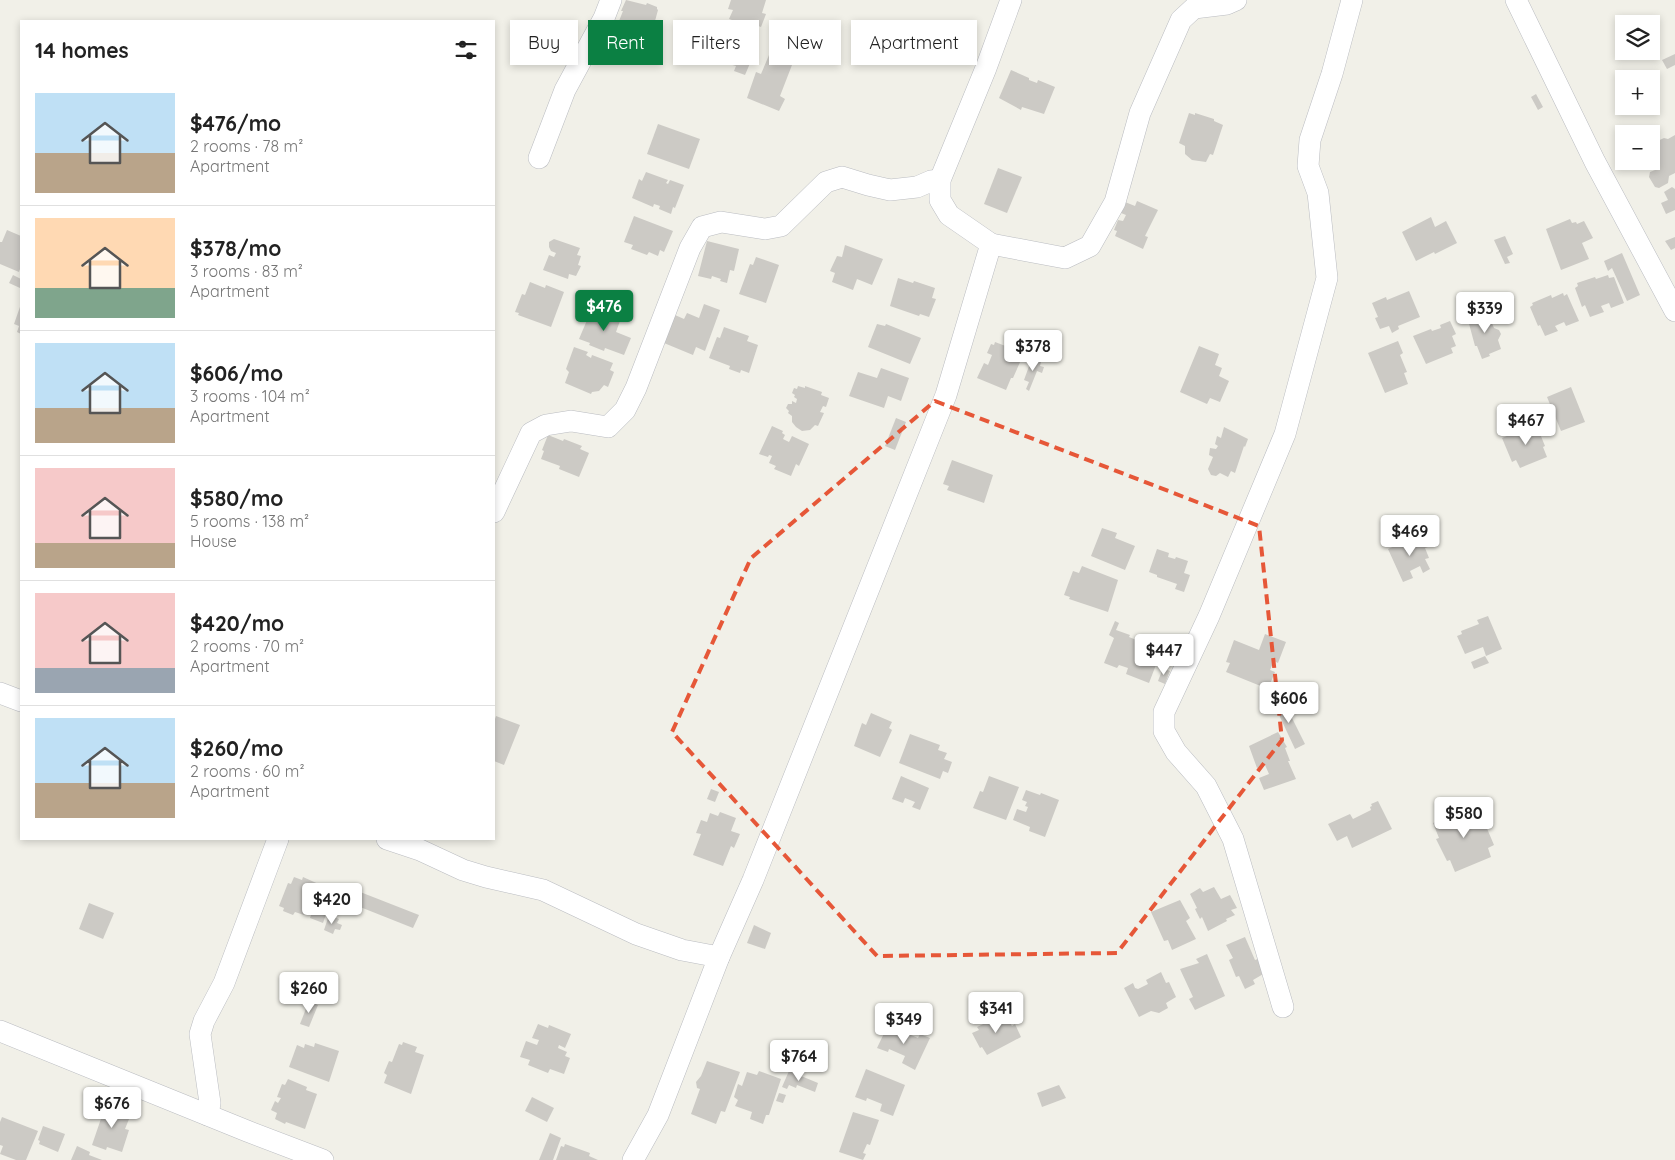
<!DOCTYPE html>
<meta charset="utf-8">
<style>
:root{--surface:#fff;--page:#f6f6f6;--text:#222;--muted:#767676;--line:#e0e0e0;--accent:#0b8043}
body{margin:0;font-family:Quicksand,sans-serif;background:var(--page);color:var(--text);height:100vh;display:flex;flex-direction:column;font-size:19px;white-space:nowrap}
*{box-sizing:border-box;margin:0}
p{font-size:16px;color:var(--muted)}
.icon{flex:none;width:28px;height:28px;fill:none;stroke:currentColor;stroke-width:2;stroke-linecap:round;stroke-linejoin:round}
.map{position:relative;flex:1;overflow:hidden}
.sheet{position:absolute;left:20px;top:20px;width:475px;height:820px;display:flex;flex-direction:column;background:var(--surface);border-radius:0px;box-shadow:0 2px 8px #0003}
.sheet>*{flex:none}
.top-card{position:absolute;left:510px;top:20px;width:475px;height:45px;display:flex;gap:10px}
.buttons{position:absolute;left:1615px;top:15px;display:grid;gap:10px}
.buttons a{display:grid;place-items:center;width:45px;height:45px;border-radius:0px;background:var(--surface);box-shadow:0 2px 8px #0003;font-size:25px}
.price{position:absolute;translate:-50% -42px;padding:0 11px;border-radius:5px;background:#fff;color:#222;font-size:16px;line-height:32px;filter:drop-shadow(0 1px 2px #0008)}
.price::after{content:'';position:absolute;left:50%;top:30px;width:15px;height:11px;margin-left:-8px;background:inherit;clip-path:polygon(0 0,100% 0,50% 100%)}
.price.current{background:var(--accent);color:#fff}
ul{padding:0;list-style:none}
li{display:flex;align-items:center;gap:15px;height:125px;padding:0 15px}
li+li{border-top:1px solid var(--line)}
li span{display:grid;place-items:center;flex:none;width:140px;height:100px;border-radius:0px;color:#555}
li>.icon{margin-inline-start:auto}
span .icon{width:60px;height:60px;fill:#fffc;stroke-width:1}
li b{font-size:21px}
h2{display:flex;justify-content:space-between;align-items:center;height:60px;padding:0 15px;font-size:21px}
.chip{padding:0 18px;border-radius:0px;background:var(--surface);box-shadow:0 2px 8px #0003;font-size:18px;line-height:45px}
.chip.current{background:var(--accent);color:#fff}
.map>svg:first-child{display:block}
.building{fill:#cccac5}
.lines{fill:none;stroke-linecap:round;stroke-linejoin:round}
.minor-casing{stroke:#babcc1;stroke-width:22}
.minor{stroke:#fff;stroke-width:21}
.marked{fill:none;stroke:#e65738;stroke-width:4;stroke-dasharray:10 6;stroke-linejoin:round}
</style>
<div class="map">
<svg width="1675" height="1160" viewBox="0 0 1675 1160">
<rect width="100%" height="100%" fill="#f1f0e8"/>
<!-- building -->
<g class="building">
<polygon points="626,0 646,5 647,3 657,7 657,9 658,10 652,32 650,31 646,46 641,50 640,54 627,49 629,46 617,42 620,36 613,33 614,26 619,21 623,11 621,11"/>
<polygon points="731,0 766,0 762,13 766,14 761,27 750,23 749,26 729,19 733,10 728,9"/>
<polygon points="720,33 751,46 746,58 751,61 745,75 734,71 736,66 715,60 717,54 712,52"/>
<polygon points="1675,54 1675,65 1667,69 1662,60"/>
<polygon points="769,55 792,65 780,96 785,99 779,111 747,98 756,72 761,74"/>
<polygon points="1011,70 1029,78 1029,80 1037,83 1038,80 1055,87 1044,114 1022,107 1021,110 999,98"/>
<polygon points="1536,94 1543,107 1538,110 1531,97"/>
<polygon points="1189,113 1195,115 1195,113 1214,119 1214,121 1223,125 1213,155 1210,154 1206,162 1192,160 1185,154 1185,146 1179,143"/>
<polygon points="658,124 700,139 689,169 647,154"/>
<polygon points="1675,135 1675,173 1669,176 1668,183 1659,188 1655,187 1649,177 1650,172 1660,168 1651,151 1651,144 1664,138 1668,139"/>
<polygon points="998,168 1022,177 1007,213 984,204"/>
<polygon points="646,172 668,180 666,183 668,184 670,180 684,185 675,208 673,207 671,214 659,209 660,206 654,204 653,207 632,198 639,179 642,181"/>
<polygon points="1672,187 1675,189 1675,210 1666,214 1661,203 1668,200 1664,192"/>
<polygon points="1137,201 1158,210 1145,236 1148,237 1143,249 1115,236 1117,231 1114,230 1118,220 1123,221 1126,215 1121,213 1125,202 1135,206"/>
<polygon points="634,216 673,231 664,252 660,250 658,256 649,252 647,255 631,249 633,245 624,242"/>
<polygon points="1431,217 1435,227 1446,221 1457,243 1435,254 1434,252 1416,261 1402,232"/>
<polygon points="1570,219 1572,223 1576,222 1577,224 1584,221 1593,238 1582,243 1589,259 1561,270 1546,229"/>
<polygon points="7,230 21,236 21,266 19,272 0,264 0,242 2,242"/>
<polygon points="1505,236 1513,254 1507,257 1510,263 1505,264 1494,240"/>
<polygon points="1675,237 1675,248 1671,250 1665,241"/>
<polygon points="554,239 580,248 577,255 581,256 578,265 581,266 576,276 569,274 568,279 543,270 549,255 554,257 556,253 551,251 549,247 549,242"/>
<polygon points="707,241 739,249 734,271 730,270 727,283 720,281 721,279 712,276 711,279 698,276"/>
<polygon points="845,245 883,259 872,285 857,279 853,290 832,282 835,273 830,271 837,256 842,257"/>
<polygon points="1622,253 1640,295 1627,301 1612,268 1608,271 1604,261"/>
<polygon points="756,257 779,265 766,303 739,294 750,264 753,265"/>
<polygon points="13,275 21,279 20,288 9,283"/>
<polygon points="1608,275 1609,278 1614,277 1624,303 1611,308 1609,303 1601,306 1604,312 1590,317 1585,305 1582,307 1575,288 1578,286 1577,283 1595,277 1596,279"/>
<polygon points="898,278 913,283 914,281 935,288 932,298 936,299 929,317 920,314 919,316 890,306"/>
<polygon points="530,282 545,288 546,285 564,292 551,327 518,315 519,313 515,312 522,294 525,295"/>
<polygon points="1409,291 1420,317 1398,326 1399,329 1392,333 1389,326 1380,329 1375,318 1378,317 1372,303 1386,297 1387,300"/>
<polygon points="1563,293 1564,296 1567,294 1579,321 1566,326 1564,322 1555,326 1558,331 1545,336 1540,325 1538,326 1530,307 1533,305 1532,303 1551,295 1552,298"/>
<polygon points="21,304 21,334 17,332 19,326 14,324"/>
<polygon points="704,304 720,310 705,351 696,347 693,355 664,343 675,315 684,319 687,313 699,318"/>
<polygon points="593,306 621,318 616,332 631,338 624,355 605,348 604,351 589,345 590,343 579,339"/>
<polygon points="1490,309 1495,319 1491,321 1494,328 1499,330 1501,334 1498,340 1501,349 1489,354 1490,356 1482,359 1477,346 1475,346 1468,320"/>
<polygon points="1450,321 1456,334 1452,336 1456,346 1451,348 1453,353 1426,364 1413,336 1431,329 1432,331 1441,328 1440,325"/>
<polygon points="877,324 885,326 886,324 921,338 910,364 868,347"/>
<polygon points="724,327 749,336 747,341 758,345 749,373 741,370 740,373 729,369 730,366 709,358 717,337 720,338"/>
<polygon points="1398,341 1403,353 1400,355 1407,372 1404,373 1408,384 1385,393 1368,353"/>
<polygon points="995,342 1024,353 1013,378 1011,378 1006,390 977,378 984,363 988,365 992,355 987,353 991,344 994,345"/>
<polygon points="1199,346 1219,354 1215,365 1222,368 1219,376 1229,381 1220,402 1210,398 1207,404 1180,392"/>
<polygon points="574,347 588,352 586,355 591,358 592,355 613,363 610,370 614,372 608,387 604,385 599,391 592,392 591,394 565,383 569,372 566,369"/>
<polygon points="1032,358 1041,362 1040,366 1044,367 1042,373 1037,371 1029,391 1026,389 1029,382 1024,380"/>
<polygon points="881,368 909,378 901,401 888,396 884,408 849,396 858,372 877,378"/>
<polygon points="798,386 805,388 805,386 822,392 821,395 829,398 826,407 823,406 820,412 824,413 818,426 815,425 810,430 802,431 796,427 792,422 792,416 788,413 789,411 786,408 788,404 792,404 792,401 796,403 797,399 794,397 795,395 792,393 794,388 797,389"/>
<polygon points="1571,387 1585,422 1561,431 1547,397"/>
<polygon points="896,418 906,422 895,450 885,446"/>
<polygon points="1536,424 1545,446 1543,447 1547,457 1520,468 1516,460 1512,462 1502,438"/>
<polygon points="772,426 783,431 782,433 785,435 783,439 789,442 792,436 809,444 799,466 796,464 791,476 774,469 776,466 769,463 772,456 769,455 768,457 759,454"/>
<polygon points="1224,427 1248,439 1245,447 1244,446 1235,473 1231,471 1228,477 1220,473 1216,476 1211,475 1208,469 1213,457 1209,455 1210,448 1216,449 1218,446 1215,444 1217,436 1221,438"/>
<polygon points="548,435 563,441 564,439 582,446 580,449 589,453 579,477 559,469 560,466 541,459 544,451 542,450"/>
<polygon points="952,460 993,475 984,503 947,490 949,486 943,484"/>
<polygon points="1102,528 1117,533 1115,538 1135,546 1125,570 1091,556"/>
<polygon points="1422,534 1428,547 1425,548 1429,558 1425,559 1430,569 1423,573 1420,566 1410,571 1413,578 1403,582 1388,549 1406,541 1407,543"/>
<polygon points="1157,549 1169,553 1168,557 1175,559 1176,557 1188,561 1184,573 1190,575 1184,592 1175,589 1177,584 1157,577 1157,575 1149,572"/>
<polygon points="1082,566 1118,580 1108,612 1069,599 1070,597 1064,595 1073,571 1079,573"/>
<polygon points="1488,616 1502,649 1486,656 1483,647 1465,654 1457,636 1462,634 1461,631 1479,624 1477,620"/>
<polygon points="1115,621 1119,623 1116,630 1130,635 1129,637 1139,641 1141,636 1164,644 1149,683 1126,674 1128,668 1119,665 1117,668 1104,663 1114,638 1109,635"/>
<polygon points="1265,634 1286,642 1278,663 1274,661 1270,670 1275,672 1268,689 1226,672 1230,663 1226,662 1234,640 1259,650"/>
<polygon points="1485,656 1489,663 1474,669 1471,662"/>
<polygon points="1163,668 1170,671 1165,684 1158,681"/>
<polygon points="1282,698 1305,744 1295,749 1273,702"/>
<polygon points="871,713 892,722 889,728 892,730 880,757 854,746 862,723 866,725"/>
<polygon points="496,716 520,725 504,765 494,761 494,722"/>
<polygon points="1278,732 1287,747 1285,748 1290,761 1288,761 1296,779 1264,790 1259,778 1269,774 1265,765 1257,768 1249,746"/>
<polygon points="910,734 940,745 938,750 947,753 944,759 952,762 948,773 943,771 940,779 899,763"/>
<polygon points="901,776 929,788 920,810 912,807 915,802 905,798 903,803 892,799"/>
<polygon points="989,776 1019,787 1006,820 973,808 980,791 983,792"/>
<polygon points="711,789 719,792 715,802 707,799"/>
<polygon points="1026,790 1040,795 1041,793 1059,800 1045,837 1029,831 1030,827 1013,820 1017,809 1026,812 1028,807 1025,806 1027,802 1022,800"/>
<polygon points="1378,801 1392,829 1352,848 1347,836 1337,841 1328,824 1350,814 1353,819 1371,810 1370,807 1372,806 1371,804"/>
<polygon points="1472,808 1475,814 1480,812 1494,845 1488,848 1491,857 1455,872 1450,860 1447,861 1436,839 1439,838 1433,823 1465,809 1466,811"/>
<polygon points="720,812 736,818 731,831 740,834 734,848 731,846 723,866 693,855 701,834 696,833 701,820 707,822 710,813 718,816"/>
<polygon points="294,877 302,880 303,877 334,891 323,923 310,918 311,915 305,913 304,915 295,912 293,915 283,911 284,908 279,906 288,883 291,884"/>
<polygon points="1214,887 1221,899 1230,895 1237,908 1231,910 1235,915 1226,919 1227,921 1208,931 1202,917 1200,919 1195,909 1197,908 1190,894 1200,888 1203,892"/>
<polygon points="350,888 419,915 413,928 345,901"/>
<polygon points="1180,900 1190,918 1186,921 1196,939 1172,950 1168,940 1164,941 1151,912"/>
<polygon points="89,903 114,913 103,939 79,929"/>
<polygon points="329,915 339,919 337,923 342,925 340,930 335,929 333,934 324,930"/>
<polygon points="754,925 771,933 765,949 747,943"/>
<polygon points="1245,937 1255,960 1258,959 1265,973 1253,980 1255,984 1245,989 1239,976 1236,977 1229,960 1233,958 1226,945"/>
<polygon points="1207,954 1225,996 1195,1010 1189,999 1193,997 1180,969 1199,963 1196,959"/>
<polygon points="1161,972 1166,983 1169,982 1176,997 1166,1003 1168,1008 1159,1013 1151,1011 1139,1017 1124,988 1133,983 1135,988 1138,989 1148,984 1146,980"/>
<polygon points="309,1001 318,1005 309,1027 300,1024"/>
<polygon points="1008,1012 1011,1018 1008,1019 1012,1026 1015,1024 1021,1037 987,1055 982,1047 980,1048 972,1033 979,1030 977,1027"/>
<polygon points="538,1024 548,1028 549,1025 571,1034 565,1048 559,1045 558,1048 567,1052 565,1056 570,1058 564,1074 550,1069 548,1073 528,1065 530,1060 520,1057 526,1041 537,1045 539,1040 532,1038"/>
<polygon points="888,1025 918,1038 920,1034 930,1038 915,1070 902,1063 905,1056 889,1049 888,1052 877,1048"/>
<polygon points="403,1042 417,1047 415,1052 424,1055 411,1094 384,1083 387,1075 384,1073 389,1061 392,1062 399,1044 402,1045"/>
<polygon points="315,1043 339,1051 329,1082 289,1067 297,1045 304,1048 305,1044 314,1047"/>
<polygon points="707,1061 740,1072 725,1112 721,1111 716,1124 691,1114 700,1089 697,1088 696,1082 701,1076"/>
<polygon points="866,1069 905,1085 893,1116 880,1111 882,1104 867,1098 866,1101 855,1097"/>
<polygon points="759,1071 781,1079 769,1115 766,1115 763,1124 750,1119 752,1112 735,1106 738,1100 734,1097 738,1084 742,1086 747,1072 757,1075"/>
<polygon points="789,1071 818,1083 815,1092 797,1085 796,1088 789,1085 787,1089 782,1087"/>
<polygon points="288,1079 307,1087 306,1090 317,1094 305,1129 286,1122 285,1124 275,1119 277,1113 271,1110 275,1101 278,1103 281,1098 277,1097 282,1084 285,1085"/>
<polygon points="1059,1085 1066,1098 1042,1107 1037,1093"/>
<polygon points="779,1093 786,1095 783,1103 776,1101"/>
<polygon points="532,1097 554,1108 547,1122 525,1111"/>
<polygon points="106,1104 131,1114 125,1129 129,1130 122,1152 107,1147 106,1150 92,1145"/>
<polygon points="853,1112 879,1120 870,1145 867,1144 863,1153 866,1154 863,1160 839,1152"/>
<polygon points="2,1117 38,1131 26,1160 16,1160 0,1154 3,1146 0,1145 0,1122"/>
<polygon points="43,1126 65,1134 58,1152 39,1144 40,1141 38,1140"/>
<polygon points="550,1133 561,1138 553,1160 539,1160"/>
<polygon points="565,1144 590,1153 589,1156 598,1160 556,1160 561,1146 564,1147"/>
<polygon points="77,1146 90,1152 89,1155 102,1160 71,1160"/>
</g>
<g class="lines">
<!-- minor casing -->
<g class="minor-casing">
<g id="minor">
<polyline points="1516,0 1595,162 1675,311"/>
<polyline points="539,158 565,90 604,18 611,0"/>
<polyline points="991,244 1065,258 1090,246 1115,202 1140,113 1181,20 1194,8 1227,4 1236,0"/>
<polyline points="494,512 531,433 546,425 571,421 608,427 625,410 636,388 690,248 702,227 721,222 765,229 781,226 826,182 842,177 868,185 890,190 917,187 931,181 940,180"/>
<polyline points="0,693 21,701"/>
<polyline points="387,839 420,850 463,870 486,877 543,890 636,934 682,950 719,957"/>
<polyline points="1283,1007 1233,839 1206,786 1176,752 1164,731 1164,712 1209,616 1285,434 1327,278 1318,193 1308,166 1310,140 1332,74 1352,0"/>
<polyline points="0,1031 247,1131 323,1160"/>
<polyline points="208,1115 210,1103 200,1034 204,1021 224,983 278,839"/>
<polyline points="633,1160 658,1115 719,957 753,880 946,395 991,244 949,215 940,200 940,180 986,68 1011,0"/>
</g>
</g>
<!-- minor -->
<use href="#minor" class="minor"/>
</g>
<!-- marked area -->
<path class="marked" d="M935,401L1259,526L1282,740L1117,953L877,956L672,732L751,558Z"/>
</svg>
<div class="buttons">
<a><svg class="icon" aria-label="layers" viewBox="0 0 24 24"><path d="M12 4l9 5-9 5-9-5zM3 14l9 5 9-5"/></svg></a>
<a>+</a>
<a>−</a>
</div>
<b class="price current" style="left:604px;top:332px">$476</b>
<b class="price" style="left:1485px;top:334px">$339</b>
<b class="price" style="left:1033px;top:372px">$378</b>
<b class="price" style="left:1526px;top:446px">$467</b>
<b class="price" style="left:1410px;top:557px">$469</b>
<b class="price" style="left:1164px;top:676px">$447</b>
<b class="price" style="left:1289px;top:724px">$606</b>
<b class="price" style="left:1464px;top:839px">$580</b>
<b class="price" style="left:332px;top:925px">$420</b>
<b class="price" style="left:309px;top:1014px">$260</b>
<b class="price" style="left:996px;top:1034px">$341</b>
<b class="price" style="left:904px;top:1045px">$349</b>
<b class="price" style="left:799px;top:1082px">$764</b>
<b class="price" style="left:112px;top:1129px">$676</b>
<div class="top-card">
<a class="chip">Buy</a>
<a class="chip current">Rent</a>
<a class="chip">Filters</a>
<a class="chip">New</a>
<a class="chip">Apartment</a>
</div>
<section class="sheet">
<h2>14 homes<svg class="icon" aria-label="filters" viewBox="0 0 24 24"><path d="M4 7h16M4 17h16"/><circle cx="9" cy="7" r="2"/><circle cx="15" cy="17" r="2"/></svg></h2>
<ul>
<li><span style="background:linear-gradient(#bfe0f5 60%,#b9a48a 0)"><svg class="icon" aria-label="home" viewBox="0 0 24 24"><path d="M3 11l9-7 9 7M6 9v11h12V9"/></svg></span><div><b>$476/mo</b><p>2 rooms · 78 m²</p><p>Apartment</p></div></li>
<li><span style="background:linear-gradient(#ffd9b3 70%,#7fa58c 0)"><svg class="icon" aria-label="home" viewBox="0 0 24 24"><path d="M3 11l9-7 9 7M6 9v11h12V9"/></svg></span><div><b>$378/mo</b><p>3 rooms · 83 m²</p><p>Apartment</p></div></li>
<li><span style="background:linear-gradient(#bfe0f5 65%,#b9a48a 0)"><svg class="icon" aria-label="home" viewBox="0 0 24 24"><path d="M3 11l9-7 9 7M6 9v11h12V9"/></svg></span><div><b>$606/mo</b><p>3 rooms · 104 m²</p><p>Apartment</p></div></li>
<li><span style="background:linear-gradient(#f6c9c9 75%,#b9a48a 0)"><svg class="icon" aria-label="home" viewBox="0 0 24 24"><path d="M3 11l9-7 9 7M6 9v11h12V9"/></svg></span><div><b>$580/mo</b><p>5 rooms · 138 m²</p><p>House</p></div></li>
<li><span style="background:linear-gradient(#f6c9c9 75%,#9aa5b1 0)"><svg class="icon" aria-label="home" viewBox="0 0 24 24"><path d="M3 11l9-7 9 7M6 9v11h12V9"/></svg></span><div><b>$420/mo</b><p>2 rooms · 70 m²</p><p>Apartment</p></div></li>
<li><span style="background:linear-gradient(#bfe0f5 65%,#b9a48a 0)"><svg class="icon" aria-label="home" viewBox="0 0 24 24"><path d="M3 11l9-7 9 7M6 9v11h12V9"/></svg></span><div><b>$260/mo</b><p>2 rooms · 60 m²</p><p>Apartment</p></div></li>
</ul>
</section>
</div>
